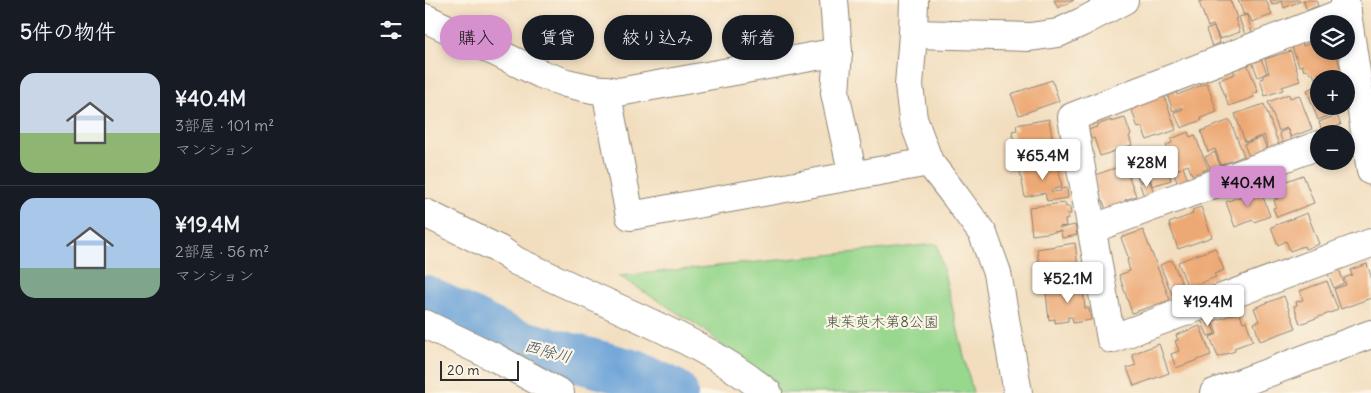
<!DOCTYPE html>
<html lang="ja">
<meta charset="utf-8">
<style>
:root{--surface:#171b24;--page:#242831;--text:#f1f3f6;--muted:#9ea1a6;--line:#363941;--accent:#d690ce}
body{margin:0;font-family:Delius,"Klee One",sans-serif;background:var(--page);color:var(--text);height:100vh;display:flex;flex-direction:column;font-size:19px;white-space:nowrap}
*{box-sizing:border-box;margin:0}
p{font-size:16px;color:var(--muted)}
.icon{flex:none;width:28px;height:28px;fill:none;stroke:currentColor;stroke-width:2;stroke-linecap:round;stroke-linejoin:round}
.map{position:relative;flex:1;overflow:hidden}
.details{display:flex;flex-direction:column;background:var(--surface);width:425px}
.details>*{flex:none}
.top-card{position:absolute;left:15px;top:15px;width:475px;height:45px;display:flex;gap:10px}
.controls{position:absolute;left:885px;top:15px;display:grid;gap:10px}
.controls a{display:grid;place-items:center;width:45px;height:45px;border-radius:50%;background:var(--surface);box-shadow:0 2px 8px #0003;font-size:25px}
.scale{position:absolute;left:15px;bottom:12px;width:79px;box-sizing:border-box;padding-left:5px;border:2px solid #2b2b2b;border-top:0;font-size:14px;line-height:18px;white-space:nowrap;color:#2b2b2b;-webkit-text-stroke:4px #fcf5e5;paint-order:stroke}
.price{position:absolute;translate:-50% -42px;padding:0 11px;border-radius:5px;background:#fff;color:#222;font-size:16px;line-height:32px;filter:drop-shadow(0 1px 2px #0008)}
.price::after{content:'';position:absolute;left:50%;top:30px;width:15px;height:11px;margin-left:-8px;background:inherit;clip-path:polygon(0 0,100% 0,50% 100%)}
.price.active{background:var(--accent);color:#111}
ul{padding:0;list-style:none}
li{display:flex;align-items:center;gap:15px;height:125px;padding:0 20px}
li+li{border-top:1px solid var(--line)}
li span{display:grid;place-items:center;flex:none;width:140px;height:100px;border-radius:15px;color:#555}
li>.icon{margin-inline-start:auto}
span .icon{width:60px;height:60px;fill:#fffc;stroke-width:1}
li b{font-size:21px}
h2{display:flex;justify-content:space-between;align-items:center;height:60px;padding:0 20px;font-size:21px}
.pill{padding:0 18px;border-radius:22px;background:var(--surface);box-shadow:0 2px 8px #0003;font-size:18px;line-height:45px}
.pill.active{background:var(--accent);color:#111}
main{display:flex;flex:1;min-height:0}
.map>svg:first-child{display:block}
.green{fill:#97d78e;stroke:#61815c}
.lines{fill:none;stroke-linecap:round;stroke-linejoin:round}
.river{stroke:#6aa2d8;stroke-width:48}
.building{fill:#eda975}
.minor-casing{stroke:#8e8475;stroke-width:30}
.tertiary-casing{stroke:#8e8475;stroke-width:30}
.minor{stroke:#fff;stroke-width:28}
.tertiary{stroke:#fff;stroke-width:28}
.labels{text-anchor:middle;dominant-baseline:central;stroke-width:4.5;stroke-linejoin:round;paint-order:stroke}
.park-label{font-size:15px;fill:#465644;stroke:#fcf5e5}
.water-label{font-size:16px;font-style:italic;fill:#415568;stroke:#fcf5e5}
</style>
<main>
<section class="details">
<h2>5件の物件<svg class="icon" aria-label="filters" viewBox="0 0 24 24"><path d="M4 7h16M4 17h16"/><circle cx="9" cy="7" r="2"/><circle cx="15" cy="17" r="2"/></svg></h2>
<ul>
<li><span style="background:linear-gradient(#c9d6e8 60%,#8fb573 0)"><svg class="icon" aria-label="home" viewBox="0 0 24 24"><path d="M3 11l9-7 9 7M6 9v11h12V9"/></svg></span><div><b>¥40.4M</b><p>3部屋 · 101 m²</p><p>マンション</p></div></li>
<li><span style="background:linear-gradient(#a9c7e8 70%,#7fa58c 0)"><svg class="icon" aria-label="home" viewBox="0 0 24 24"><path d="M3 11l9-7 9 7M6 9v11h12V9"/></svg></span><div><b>¥19.4M</b><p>2部屋 · 56 m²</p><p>マンション</p></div></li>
</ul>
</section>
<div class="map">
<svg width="946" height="393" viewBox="0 0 946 393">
<rect width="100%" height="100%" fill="#fcf5e5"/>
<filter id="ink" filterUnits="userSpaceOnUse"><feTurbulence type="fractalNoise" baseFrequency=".02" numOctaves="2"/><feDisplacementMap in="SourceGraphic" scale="10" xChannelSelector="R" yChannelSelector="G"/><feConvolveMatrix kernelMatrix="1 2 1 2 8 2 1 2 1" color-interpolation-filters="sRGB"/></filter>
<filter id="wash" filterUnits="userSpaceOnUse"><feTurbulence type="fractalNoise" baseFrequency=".0096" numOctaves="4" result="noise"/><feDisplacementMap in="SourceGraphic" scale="20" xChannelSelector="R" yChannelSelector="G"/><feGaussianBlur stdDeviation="1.12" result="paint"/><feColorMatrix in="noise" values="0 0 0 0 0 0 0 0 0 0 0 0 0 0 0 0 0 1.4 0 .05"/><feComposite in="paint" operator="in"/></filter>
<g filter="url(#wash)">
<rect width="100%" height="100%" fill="#f2debf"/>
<!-- green -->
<polygon class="green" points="512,244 548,393 352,393 280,330 194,276"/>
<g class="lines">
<!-- river -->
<polyline class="river" points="0,299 86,341 210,374 249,393"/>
</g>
<g id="blocks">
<!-- building -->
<g class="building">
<polygon points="629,0 649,0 633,8"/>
<polygon points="780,0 805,0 812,18 810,19 815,32 795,39 788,25 783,27 774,2"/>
<polygon points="813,0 841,0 847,15 827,22 823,14 819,15"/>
<polygon points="845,0 875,0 876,1 859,8 857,1 847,5"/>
<polygon points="878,0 891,0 893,6 882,10"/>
<polygon points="822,15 827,32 820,35 814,17"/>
<polygon points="789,27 795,43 787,46 781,30"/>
<polygon points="894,40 894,51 910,51 916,70 890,79 888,73 885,74 883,70 879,71 877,65 874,66 867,47 877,43 878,46"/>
<polygon points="866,51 875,81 857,87 858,90 840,96 835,79 838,78 838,75 844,73 840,59"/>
<polygon points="835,56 842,73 833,77 826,59"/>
<polygon points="822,63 833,92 827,94 829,97 804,106 794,80 810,74 807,68"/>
<polygon points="627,80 634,101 594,115 586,94"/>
<polygon points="782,83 792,112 776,118 777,120 756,128 749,112 758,109 757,107 748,111 741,91 749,88 752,95"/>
<polygon points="894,85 894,106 921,106 921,98 925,107 893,120 882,90"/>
<polygon points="864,94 865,98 874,95 887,129 866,137 862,128 854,131 843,102"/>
<polygon points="739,95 751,130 722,140 717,127 713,128 705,105"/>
<polygon points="839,104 855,148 844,152 839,135 820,142 810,114"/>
<polygon points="912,115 916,125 897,132 894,122"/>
<polygon points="700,118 706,135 704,136 707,145 675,156 669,138 666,139 663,130 672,127 672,125 686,120 686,122"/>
<polygon points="624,119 629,149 611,153 612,157 596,160 595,154 591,155 587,131 592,130 591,125"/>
<polygon points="805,120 819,156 796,165 790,149 783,152 776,131"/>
<polygon points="862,129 868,143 860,147 854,133"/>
<polygon points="763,132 765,137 770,135 783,169 767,175 763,165 758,167 763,180 753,184 748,172 756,168 750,170 741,145 747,143 746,139"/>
<polygon points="837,137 843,152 825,159 819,144"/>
<polygon points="736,149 746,180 727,186 725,178 726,177 714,181 706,160"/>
<polygon points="790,152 796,168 787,172 780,157"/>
<polygon points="632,160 637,187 626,190 627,192 636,191 635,189 642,188 643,198 622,201 620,193 600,197 594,167"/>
<polygon points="696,166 700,175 703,174 711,196 700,200 702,203 681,210 678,201 675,200 670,184 673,183 670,175"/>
<polygon points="878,175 889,203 852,217 848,208 851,207 849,200 852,199 848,186"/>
<polygon points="724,179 729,193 719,196 714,183"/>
<polygon points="834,186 845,216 829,222 828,220 810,227 801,202 826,192 825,189"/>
<polygon points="640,203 641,207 645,207 646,214 642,214 643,219 640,220 641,226 634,227 635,228 650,225 652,235 637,238 636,231 607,235 604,207"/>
<polygon points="776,207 787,237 753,249 744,223 768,214 767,210"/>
<polygon points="882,213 894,244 880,249 879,246 865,251 861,241 853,245 846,227"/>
<polygon points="718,230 745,300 707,313 694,275 705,271 702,260 704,259 696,238"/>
<polygon points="650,243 653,267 639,269 640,277 616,281 612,249"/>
<polygon points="790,248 799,270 789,274 791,277 763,288 753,262"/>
<polygon points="747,260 763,299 751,304 735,265"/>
<polygon points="942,264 946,276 946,298 916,309 909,289 921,285 919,278 927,275 925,270"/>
<polygon points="657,268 658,276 642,279 640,270"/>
<polygon points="914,269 919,283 909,288 903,274"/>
<polygon points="902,281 913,310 875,324 869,306 872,305 871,302 878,300 875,291"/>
<polygon points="657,282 660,308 664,308 666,320 648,323 647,317 643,317 643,321 630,323 630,319 624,320 621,293 630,292 629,286"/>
<polygon points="859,296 871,328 835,341 829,323 834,321 829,308"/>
<polygon points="814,312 818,322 821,321 828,341 809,348 810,351 793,357 785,337 792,334 787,322"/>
<polygon points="784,317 790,334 783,336 776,320"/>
<polygon points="775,326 786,355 751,368 746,354 754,351 750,341 753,340 751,335"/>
<polygon points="734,344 744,373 709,386 702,368 711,365 707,354"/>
</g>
</g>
</g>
<g filter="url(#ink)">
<use href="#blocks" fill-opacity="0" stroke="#8e8475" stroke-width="1"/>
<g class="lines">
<!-- minor casing -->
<g class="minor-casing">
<g id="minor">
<polyline points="409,0 413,52 410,93 428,176"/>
<polyline points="920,0 946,171"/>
<polyline points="922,11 647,117 686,339 946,243"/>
<polyline points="0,18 116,74 141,83 168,89 194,92 413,52"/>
<polyline points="181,90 205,216 504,162"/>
<path d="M0,213L75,250L91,261C126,277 160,293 195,309C246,332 299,357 343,393"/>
<polyline points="667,229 894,145"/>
<polyline points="0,324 71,358 135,393"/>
</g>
</g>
<!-- tertiary casing -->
<g class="tertiary-casing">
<g id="tertiary">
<polyline points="489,0 488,34 484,85 488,119 504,162 531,197 558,234 572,273 593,393"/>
<polyline points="488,34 605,37 633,33 657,22 699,0"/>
<polyline points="789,393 946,334"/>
</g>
</g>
<!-- minor -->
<use href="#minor" class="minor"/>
<!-- tertiary -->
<use href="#tertiary" class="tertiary"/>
</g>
</g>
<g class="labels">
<!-- park labels -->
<g class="park-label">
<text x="457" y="321">東茱萸木第8公園</text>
</g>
<!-- water labels -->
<g class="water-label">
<text transform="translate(123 351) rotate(15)">西除川</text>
</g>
</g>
</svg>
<div class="controls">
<a><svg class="icon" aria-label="layers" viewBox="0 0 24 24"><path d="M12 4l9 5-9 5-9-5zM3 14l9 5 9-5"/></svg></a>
<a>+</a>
<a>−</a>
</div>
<div class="scale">20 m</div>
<b class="price" style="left:618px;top:181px">¥65.4M</b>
<b class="price" style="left:722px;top:188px">¥28M</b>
<b class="price active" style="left:823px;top:208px">¥40.4M</b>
<b class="price" style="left:643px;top:304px">¥52.1M</b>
<b class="price" style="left:783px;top:327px">¥19.4M</b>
<div class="top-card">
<a class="pill active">購入</a>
<a class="pill">賃貸</a>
<a class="pill">絞り込み</a>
<a class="pill">新着</a>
</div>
</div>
</main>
